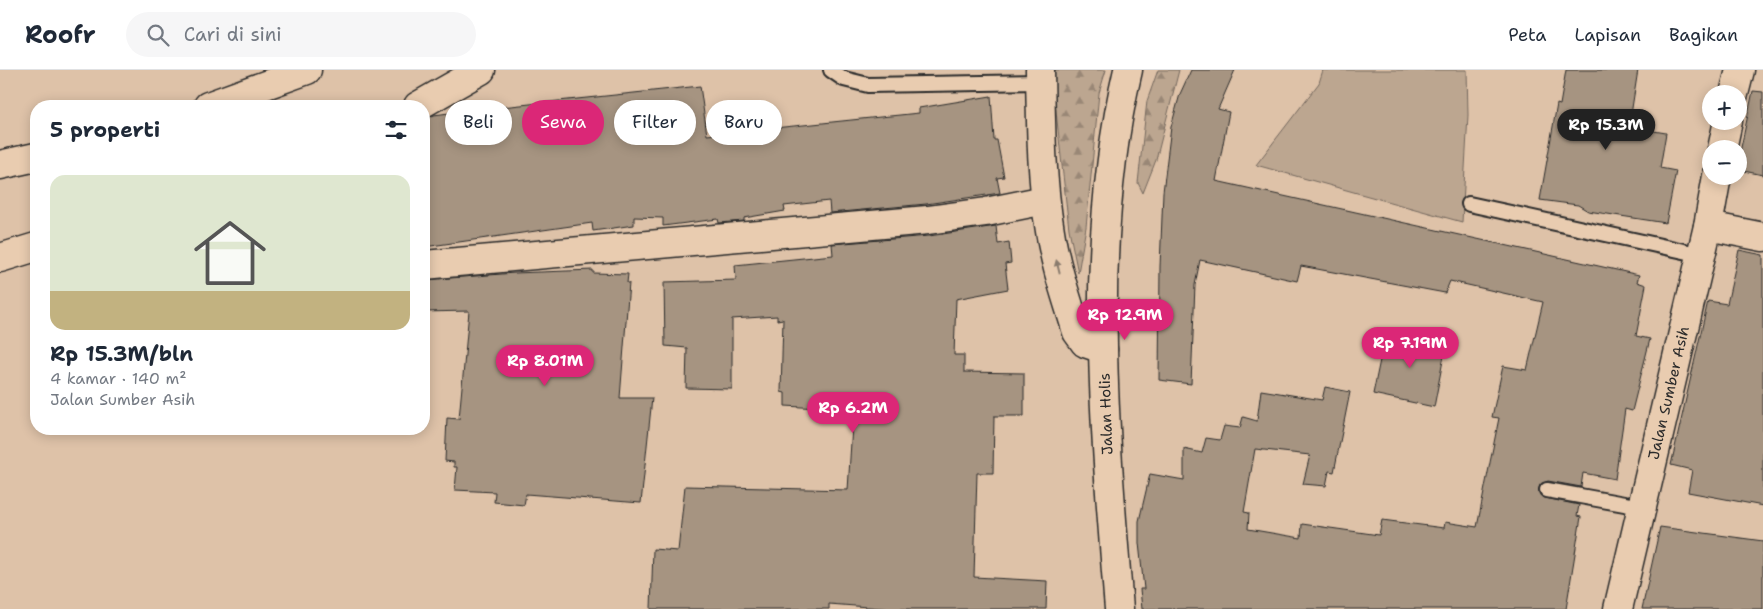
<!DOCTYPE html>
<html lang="id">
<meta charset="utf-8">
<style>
:root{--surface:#fff;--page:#f6f6f7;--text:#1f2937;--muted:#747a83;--line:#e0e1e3;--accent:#db2777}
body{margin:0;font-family:"Shantell Sans",sans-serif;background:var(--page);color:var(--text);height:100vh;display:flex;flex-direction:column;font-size:19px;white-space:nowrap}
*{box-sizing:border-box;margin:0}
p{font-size:16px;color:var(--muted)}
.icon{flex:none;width:28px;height:28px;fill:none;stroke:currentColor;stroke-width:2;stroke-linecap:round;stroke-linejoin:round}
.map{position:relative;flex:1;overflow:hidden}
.drawer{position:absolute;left:30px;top:30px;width:400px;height:335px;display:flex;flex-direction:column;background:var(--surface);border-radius:20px;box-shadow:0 2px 12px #0003}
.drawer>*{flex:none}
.banner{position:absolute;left:445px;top:30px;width:475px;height:45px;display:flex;gap:10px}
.tools{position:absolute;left:1702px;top:15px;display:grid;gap:10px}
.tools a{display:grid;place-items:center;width:45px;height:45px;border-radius:50%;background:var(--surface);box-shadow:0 2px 12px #0003;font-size:25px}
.price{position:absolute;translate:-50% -42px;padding:0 11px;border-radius:18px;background:var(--accent);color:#fff;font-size:16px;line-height:32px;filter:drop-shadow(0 1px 2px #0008)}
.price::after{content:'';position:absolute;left:50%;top:30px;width:15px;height:11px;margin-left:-8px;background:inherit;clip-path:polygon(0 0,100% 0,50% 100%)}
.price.on{background:#222;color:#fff}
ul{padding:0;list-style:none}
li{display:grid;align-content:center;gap:10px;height:265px;padding:0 20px}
li span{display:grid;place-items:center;height:155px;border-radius:15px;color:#555}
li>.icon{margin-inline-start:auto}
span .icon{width:90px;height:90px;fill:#fffc;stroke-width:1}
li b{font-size:21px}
h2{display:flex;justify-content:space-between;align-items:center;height:60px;padding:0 20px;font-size:21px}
.chip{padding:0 18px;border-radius:22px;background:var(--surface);box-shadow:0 2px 12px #0003;font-size:18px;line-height:45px}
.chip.on{background:var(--accent);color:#fff}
header{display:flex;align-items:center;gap:30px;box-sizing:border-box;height:70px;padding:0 25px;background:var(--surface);border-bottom:1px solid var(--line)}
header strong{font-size:24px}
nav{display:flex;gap:28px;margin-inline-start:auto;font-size:18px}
.search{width:350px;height:45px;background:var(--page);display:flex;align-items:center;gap:12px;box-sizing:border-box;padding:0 18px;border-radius:28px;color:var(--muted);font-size:19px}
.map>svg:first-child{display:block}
.green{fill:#bca690;stroke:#74685e}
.forest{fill:url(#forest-firs);stroke:#74685e}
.building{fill:#a69481;stroke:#2b2b2b}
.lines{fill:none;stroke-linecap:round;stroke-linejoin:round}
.service-casing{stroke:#2b2b2b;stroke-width:18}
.minor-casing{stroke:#2b2b2b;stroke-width:31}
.tertiary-casing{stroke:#2b2b2b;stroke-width:31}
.motorway-casing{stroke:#2b2b2b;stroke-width:31}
.service{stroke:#e9ccb0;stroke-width:14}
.minor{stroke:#e9ccb0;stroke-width:28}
.tertiary{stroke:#e9ccb0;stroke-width:28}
.motorway{stroke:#e9ccb0;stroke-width:28}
.oneway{fill:#8a7c6e}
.labels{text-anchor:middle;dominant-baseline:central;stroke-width:4;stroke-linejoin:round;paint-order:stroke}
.street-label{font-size:15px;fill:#2b2b2b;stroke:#e9ccb0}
</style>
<header>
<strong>Roofr</strong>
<div class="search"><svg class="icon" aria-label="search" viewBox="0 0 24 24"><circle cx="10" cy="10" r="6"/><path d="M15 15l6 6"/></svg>Cari di sini</div>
<nav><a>Peta</a><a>Lapisan</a><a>Bagikan</a></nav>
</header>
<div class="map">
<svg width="1763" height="539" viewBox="0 0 1763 539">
<defs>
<pattern id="forest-firs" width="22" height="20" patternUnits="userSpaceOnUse" patternTransform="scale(1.25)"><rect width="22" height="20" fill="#bca690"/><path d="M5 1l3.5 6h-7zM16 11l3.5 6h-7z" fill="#998776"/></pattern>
</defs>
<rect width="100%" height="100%" fill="#dec2a8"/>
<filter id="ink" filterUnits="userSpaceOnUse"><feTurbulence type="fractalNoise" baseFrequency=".02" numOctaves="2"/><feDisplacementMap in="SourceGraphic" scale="10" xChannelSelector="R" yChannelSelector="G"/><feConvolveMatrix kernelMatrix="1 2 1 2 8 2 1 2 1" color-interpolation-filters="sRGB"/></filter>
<g filter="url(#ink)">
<!-- green -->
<polygon class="green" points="1323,0 1467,0 1468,45 1462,152 1256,95 1319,13"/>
<!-- forest -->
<g class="forest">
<polygon points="1055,0 1106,0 1099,23 1086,157 1078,203 1069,159 1053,14"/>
<polygon points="1158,0 1179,0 1156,90 1143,123 1138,113 1147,31"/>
</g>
<!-- building -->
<g class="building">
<polygon points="1191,0 1235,0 1218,39 1229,42 1216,111 1639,205 1637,212 1646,215 1636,266 1650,269 1632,341 1625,339 1615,409 1583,403 1581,417 1548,411 1541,414 1539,418 1539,423 1545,428 1579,435 1577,446 1581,447 1566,539 1142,539 1140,519 1144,519 1139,473 1139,451 1150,404 1184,410 1184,379 1202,383 1206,368 1220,370 1224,356 1240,358 1243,347 1257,351 1261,320 1322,330 1325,317 1350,322 1334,402 1329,401 1326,416 1303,414 1310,385 1255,379 1244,442 1249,443 1248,459 1301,468 1302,454 1379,465 1382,450 1444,458 1445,452 1477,457 1499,348 1492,347 1503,296 1527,300 1543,232 1450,211 1445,223 1301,196 1297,211 1200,190 1195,215 1191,314 1159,310 1160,197 1163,122 1171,57 1180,24"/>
<polygon points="1566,0 1638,0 1629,57 1666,63 1660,98 1676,101 1666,153 1588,141 1578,135 1540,130 1557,34 1560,35"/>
<polygon points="700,16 707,65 919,43 919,38 991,26 994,70 997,70 1004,107 997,108 1000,123 926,134 830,143 829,131 784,136 785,141 744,148 744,151 719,153 718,149 663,156 663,148 634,147 634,155 593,161 592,153 424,177 424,50 434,45 464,41"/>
<polygon points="1753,21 1763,22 1763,105 1739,100 1739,87"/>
<polygon points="996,156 998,174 1009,172 1011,193 1005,194 1008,219 956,229 954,285 964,285 964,302 1024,303 1024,346 994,346 993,403 977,403 974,507 1047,511 1046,539 894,539 829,534 829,539 651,539 653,479 678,481 685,416 848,420 853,340 785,336 785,323 781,322 783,249 777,250 777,246 732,249 732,319 686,318 687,278 665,276 664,212 736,210 735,195 833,185 832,174 929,166"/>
<polygon points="1739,180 1763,185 1763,436 1688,422 1692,400 1671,395 1708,231 1727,234"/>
<polygon points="593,200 593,203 628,204 627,213 629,213 620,328 652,328 641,433 526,424 524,435 494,432 495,422 455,420 457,397 454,397 454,392 445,391 447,348 459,349 469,241 424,242 424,210 515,203"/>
<polygon points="1386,261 1446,275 1434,337 1373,324"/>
<polygon points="1660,457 1763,471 1763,539 1642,539"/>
</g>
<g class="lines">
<!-- service casing -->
<g class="service-casing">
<g id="service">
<polyline points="831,0 844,9 868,15 1040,12"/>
<polyline points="1469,134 1702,185"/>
<polyline points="1547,420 1641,437"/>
</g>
</g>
<!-- minor casing -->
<g class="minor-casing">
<g id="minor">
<polyline points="1734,24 1740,0"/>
<polyline points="418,36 481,0"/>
<polyline points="1722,79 1728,51"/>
<polyline points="1708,156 1763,167"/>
<polyline points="0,188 36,177"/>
<polyline points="424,195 928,150 986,142 1045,130"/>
<path id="s1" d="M1618,539L1708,156L1717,106"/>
</g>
</g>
<!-- tertiary casing -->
<g class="tertiary-casing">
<g id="tertiary">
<path d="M1040,0C1041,54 1041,108 1050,161C1055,195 1067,229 1077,262L1085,273L1103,279"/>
<path d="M1119,539C1105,363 1087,173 1128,0"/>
</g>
</g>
<!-- motorway casing -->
<g class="motorway-casing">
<g id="motorway">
<polyline points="208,36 307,0"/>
<polyline points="0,95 36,87"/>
</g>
</g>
<!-- service -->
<use href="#service" class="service"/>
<!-- minor -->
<use href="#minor" class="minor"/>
<!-- tertiary -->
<use href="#tertiary" class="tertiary"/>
<!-- motorway -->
<use href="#motorway" class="motorway"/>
</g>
<!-- one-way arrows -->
<defs><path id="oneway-solid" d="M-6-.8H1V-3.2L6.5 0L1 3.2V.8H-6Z" transform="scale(1.25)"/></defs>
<use class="oneway" href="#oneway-solid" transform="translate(1058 197) rotate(-104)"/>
</g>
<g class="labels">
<!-- street labels -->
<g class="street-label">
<text stroke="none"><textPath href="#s1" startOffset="222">Jalan Sumber Asih</textPath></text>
<text transform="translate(1106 344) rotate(-92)">Jalan Holis</text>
</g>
</g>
</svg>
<div class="tools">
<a>+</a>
<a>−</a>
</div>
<b class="price on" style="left:1606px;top:81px">Rp 15.3M</b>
<b class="price" style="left:1125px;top:271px">Rp 12.9M</b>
<b class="price" style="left:1410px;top:299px">Rp 7.19M</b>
<b class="price" style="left:545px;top:317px">Rp 8.01M</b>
<b class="price" style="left:853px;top:364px">Rp 6.2M</b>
<div class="banner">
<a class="chip">Beli</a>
<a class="chip on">Sewa</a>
<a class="chip">Filter</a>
<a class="chip">Baru</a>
</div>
<section class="drawer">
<h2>5 properti<svg class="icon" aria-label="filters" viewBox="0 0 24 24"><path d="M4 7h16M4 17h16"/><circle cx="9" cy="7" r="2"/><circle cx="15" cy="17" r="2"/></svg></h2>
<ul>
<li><span style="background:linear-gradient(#dfe7d0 75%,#c2b280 0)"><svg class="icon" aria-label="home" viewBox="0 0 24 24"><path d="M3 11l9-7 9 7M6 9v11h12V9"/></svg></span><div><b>Rp 15.3M/bln</b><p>4 kamar · 140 m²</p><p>Jalan Sumber Asih</p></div></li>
</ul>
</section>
</div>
